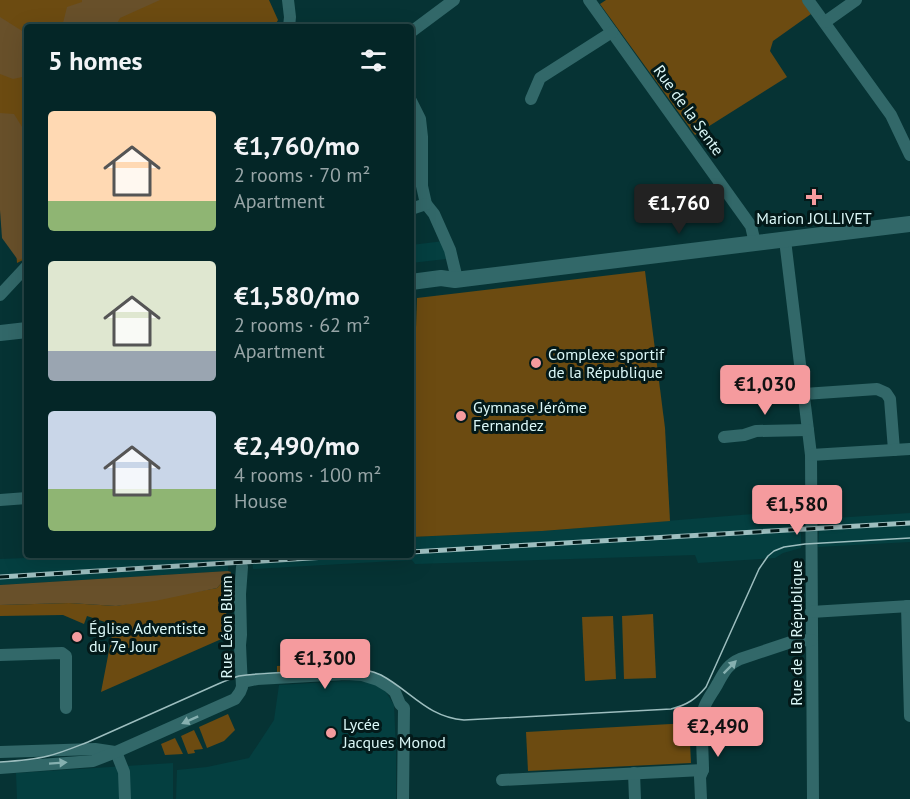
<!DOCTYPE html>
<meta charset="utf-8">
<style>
:root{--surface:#042627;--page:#0d2e2f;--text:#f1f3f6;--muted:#97a5a7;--line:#254344;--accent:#f59b9e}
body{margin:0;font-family:"PT Sans",sans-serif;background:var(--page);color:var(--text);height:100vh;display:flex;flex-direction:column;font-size:22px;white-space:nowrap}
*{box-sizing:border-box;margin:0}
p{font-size:20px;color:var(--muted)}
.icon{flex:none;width:33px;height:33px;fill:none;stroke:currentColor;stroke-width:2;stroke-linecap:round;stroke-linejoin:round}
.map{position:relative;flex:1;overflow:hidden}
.side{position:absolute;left:24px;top:24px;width:390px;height:534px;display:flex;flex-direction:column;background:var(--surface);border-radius:6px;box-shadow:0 6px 24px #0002,0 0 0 2px var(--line)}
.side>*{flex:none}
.price{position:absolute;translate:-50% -51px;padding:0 14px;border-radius:6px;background:var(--accent);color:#111;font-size:20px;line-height:39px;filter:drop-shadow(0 2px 3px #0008)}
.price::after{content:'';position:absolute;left:50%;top:36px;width:18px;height:14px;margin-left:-9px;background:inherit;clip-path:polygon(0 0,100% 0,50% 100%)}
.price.current{background:#222;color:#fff}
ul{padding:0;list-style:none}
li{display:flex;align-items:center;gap:18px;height:150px;padding:0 24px}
li span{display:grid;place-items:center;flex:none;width:168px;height:120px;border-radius:6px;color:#555}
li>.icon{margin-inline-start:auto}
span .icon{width:72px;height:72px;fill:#fffc;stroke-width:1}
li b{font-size:26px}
h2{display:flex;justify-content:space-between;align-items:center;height:72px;padding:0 24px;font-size:26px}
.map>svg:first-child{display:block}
.built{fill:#043f40}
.green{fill:#6c4b11}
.forest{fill:#68502a}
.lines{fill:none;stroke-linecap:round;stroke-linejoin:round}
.minor{stroke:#326869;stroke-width:12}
.secondary{stroke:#326869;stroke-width:16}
.tram{stroke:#9dbebf;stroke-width:1.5}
.rail-casing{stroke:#9dbebf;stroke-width:5}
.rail{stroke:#031919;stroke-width:3;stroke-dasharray:9;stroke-linecap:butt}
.oneway{fill:#86b0b0}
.poi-dot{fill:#f59b9e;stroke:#031919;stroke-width:2}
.labels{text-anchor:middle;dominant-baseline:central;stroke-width:6;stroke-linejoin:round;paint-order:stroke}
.street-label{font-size:16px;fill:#dbf7f7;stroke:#031919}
.poi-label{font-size:16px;fill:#dbf7f7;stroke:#031919;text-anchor:start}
</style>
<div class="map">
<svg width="910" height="799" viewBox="0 0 910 799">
<rect width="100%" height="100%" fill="#063334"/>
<!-- built -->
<g class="built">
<polygon points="444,241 446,259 411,263 411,245"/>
<polygon points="910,513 910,542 818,547 820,519"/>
<polygon points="753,514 755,524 801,521 801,548 783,553 775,558 698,563 695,555 415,564 412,560 253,569 252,555 411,555 411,537 542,531"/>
<polygon points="105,555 228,555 228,571 0,585 0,559"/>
<polygon points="357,680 375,684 386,692 394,705 396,751 396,799 176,799 177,770 207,767 249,758 274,720 279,685"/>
<polygon points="173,763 173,799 17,799 16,773"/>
</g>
<!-- green -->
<g class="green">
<polygon points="0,0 269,0 278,20 274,27 27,27 27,258 17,263 15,234 0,200"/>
<polygon points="606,0 802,0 811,14 773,41 770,51 787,77 695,135 600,4"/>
<polygon points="645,271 665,428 670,521 542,531 411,537 411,477 417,298"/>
<polygon points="231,572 226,616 226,637 101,692 114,625 87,616 84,624 63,615 0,616 0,605 69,603 116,606 217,588"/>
<polygon points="653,614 656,678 624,679 622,616"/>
<polygon points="613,616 616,679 585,681 582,617"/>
<polygon points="350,662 351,671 277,675 277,666"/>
<polygon points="228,714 235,730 224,741 207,748 199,727"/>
<polygon points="689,723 691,763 528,771 526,732"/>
<polygon points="194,730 203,749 194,750 195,753 188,754 181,736"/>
<polygon points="175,738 183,754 165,755 161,744"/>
</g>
<!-- forest -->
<g class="forest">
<polygon points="82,0 160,0 120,18 115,27 62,27 67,7 82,2"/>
<polygon points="0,17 27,34 27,76 13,79 0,74"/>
<polygon points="0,113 14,114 27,135 27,257 18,260 2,238 0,210"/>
<polygon points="228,571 231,572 217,588 155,601 116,606 69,603 0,605 0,585"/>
</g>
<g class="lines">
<!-- minor -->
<g class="minor">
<polyline points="288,0 290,17 289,27"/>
<polyline points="589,0 751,226 755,243"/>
<polyline points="808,0 891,115 910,155"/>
<polyline points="825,22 856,0"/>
<polyline points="411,32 454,0"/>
<polyline points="531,99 540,78 612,32"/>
<polyline points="411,101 420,119 422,137 422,186 426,204 434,214 450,250 457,279"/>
<polyline points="411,209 426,204"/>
<polyline points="785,240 811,455 813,799"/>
<polyline points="0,295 27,266"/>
<polyline points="804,394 877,389 886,393 890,399 894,450"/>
<polyline points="724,437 744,435 756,431 808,430"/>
<polyline points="811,455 910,449"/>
<polyline points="0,500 27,498"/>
<polyline points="241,555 241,557"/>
<polyline points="907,606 910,716"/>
<polyline points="811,612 910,606"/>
<polyline points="0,655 62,653 66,656 66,708"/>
<polyline points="242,682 257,679 346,674 362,675 378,680 388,686 395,692 400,704 404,708 403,799"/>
<polyline points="0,752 95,749 115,752"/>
<polyline points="116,752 124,772 125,799"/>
<polyline points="0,768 93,761 116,752 235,699 240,692 242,687 240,645 241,635 240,594 242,567"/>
<polyline points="634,773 635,799"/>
<polyline points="502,780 703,770"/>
<path d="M701,799L700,777L703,770C703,753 700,724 704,708C707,699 714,691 718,683C724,672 728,664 740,659L794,641L812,640"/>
</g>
<!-- secondary -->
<g class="secondary">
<polyline points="411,282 441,278 455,280 910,224"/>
<polyline points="0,333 27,330"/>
</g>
<!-- tram -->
<path class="tram" d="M0,762C16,761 32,760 48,756C61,753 75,747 88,742L218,684C225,681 232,678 239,676C259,673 279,673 299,672C323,670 358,664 381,675C411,691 427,717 464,720L671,709C687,705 696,699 706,687L759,569L768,556L774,551L784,547L805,544L910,538"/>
<!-- rail casing -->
<g class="rail-casing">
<g id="rail">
<polyline points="411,552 910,523"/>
<polyline points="0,577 359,555"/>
</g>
</g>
<!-- rail -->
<use href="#rail" class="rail"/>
</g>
<!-- one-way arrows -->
<defs><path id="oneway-solid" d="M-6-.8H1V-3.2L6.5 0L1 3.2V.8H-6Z" transform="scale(1.5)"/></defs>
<g class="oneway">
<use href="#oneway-solid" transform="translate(730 667) rotate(-45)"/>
<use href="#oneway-solid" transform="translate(190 720) rotate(156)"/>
<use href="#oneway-solid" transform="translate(58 763) rotate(-4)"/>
</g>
<!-- markers -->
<g class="poi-dot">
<path d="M811 188h6v6h6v6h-6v6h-6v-6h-6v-6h6z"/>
<circle cx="536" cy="363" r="6"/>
<circle cx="461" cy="416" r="6"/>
<circle cx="77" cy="637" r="6"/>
<circle cx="331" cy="733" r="6"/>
</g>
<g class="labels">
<!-- street labels -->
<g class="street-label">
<text transform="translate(689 110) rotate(54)">Rue de la Sente</text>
<text transform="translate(226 627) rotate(-90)">Rue Léon Blum</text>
<text transform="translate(796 633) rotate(-90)">Rue de la République</text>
</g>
<!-- poi labels -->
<g class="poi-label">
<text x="814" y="218" text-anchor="middle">Marion JOLLIVET</text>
<text x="548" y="354">Complexe sportif<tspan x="548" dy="18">de la République</tspan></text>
<text x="473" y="407">Gymnase Jérôme<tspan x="473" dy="18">Fernandez</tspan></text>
<text x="89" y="628">Église Adventiste<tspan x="89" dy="18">du 7e Jour</tspan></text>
<text x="343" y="724">Lycée<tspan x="343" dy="18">Jacques Monod</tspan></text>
</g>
</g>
</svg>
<b class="price current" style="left:679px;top:235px">€1,760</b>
<b class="price" style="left:765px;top:416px">€1,030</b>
<b class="price" style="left:797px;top:536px">€1,580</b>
<b class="price" style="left:325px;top:690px">€1,300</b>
<b class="price" style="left:718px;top:758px">€2,490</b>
<section class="side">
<h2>5 homes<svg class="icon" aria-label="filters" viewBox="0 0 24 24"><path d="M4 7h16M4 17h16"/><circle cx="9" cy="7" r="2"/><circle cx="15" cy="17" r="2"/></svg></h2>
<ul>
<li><span style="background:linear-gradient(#ffd9b3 75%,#8fb573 0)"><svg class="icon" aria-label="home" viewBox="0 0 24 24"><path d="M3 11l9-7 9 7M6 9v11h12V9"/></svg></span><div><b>€1,760/mo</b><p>2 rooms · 70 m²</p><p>Apartment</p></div></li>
<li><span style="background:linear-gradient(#dfe7d0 75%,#9aa5b1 0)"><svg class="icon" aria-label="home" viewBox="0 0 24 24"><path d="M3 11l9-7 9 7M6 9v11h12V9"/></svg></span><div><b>€1,580/mo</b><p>2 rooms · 62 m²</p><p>Apartment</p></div></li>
<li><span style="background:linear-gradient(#c9d6e8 65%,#8fb573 0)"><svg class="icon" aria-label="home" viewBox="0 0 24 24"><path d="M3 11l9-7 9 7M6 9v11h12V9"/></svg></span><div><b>€2,490/mo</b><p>4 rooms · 100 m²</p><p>House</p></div></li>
</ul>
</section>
</div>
